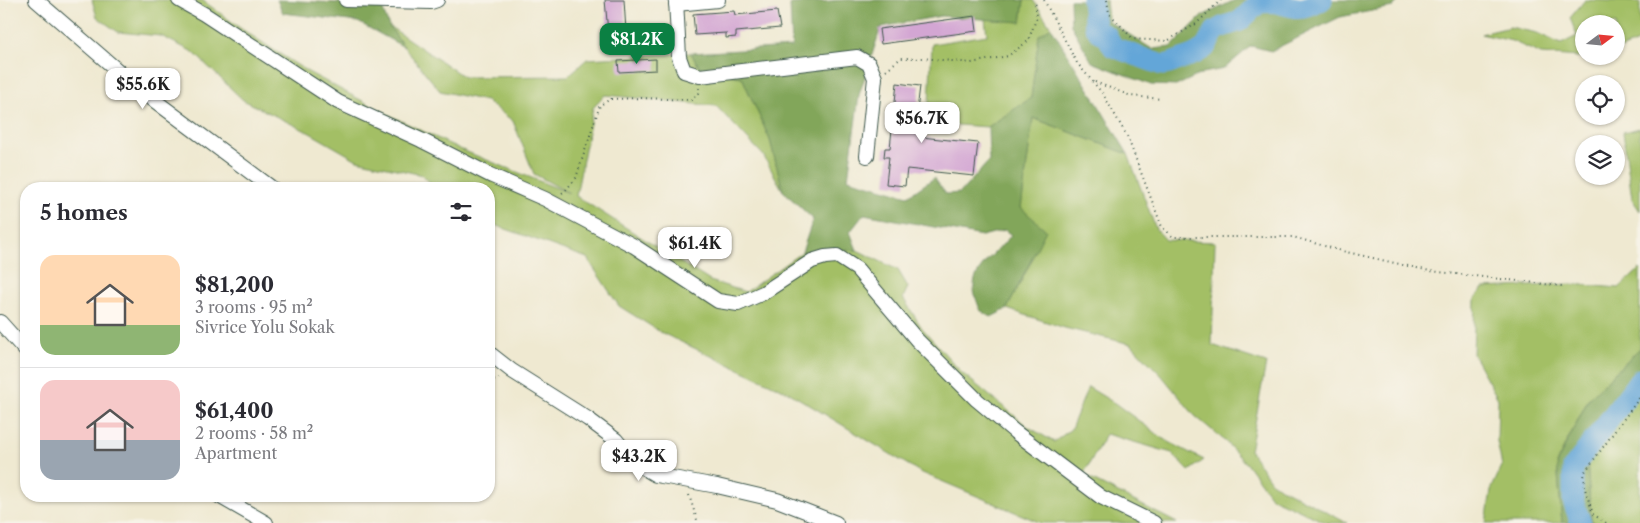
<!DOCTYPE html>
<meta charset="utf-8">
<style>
:root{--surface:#fff;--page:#f7f7f7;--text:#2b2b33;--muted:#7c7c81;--line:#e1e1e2;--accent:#0b8043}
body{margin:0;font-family:"Libre Caslon Text",serif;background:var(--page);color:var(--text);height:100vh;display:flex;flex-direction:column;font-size:19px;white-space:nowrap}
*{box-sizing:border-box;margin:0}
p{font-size:16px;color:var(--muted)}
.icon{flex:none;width:28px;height:28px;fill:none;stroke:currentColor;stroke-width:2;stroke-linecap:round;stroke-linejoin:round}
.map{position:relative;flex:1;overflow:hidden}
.panel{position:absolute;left:20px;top:182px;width:475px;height:320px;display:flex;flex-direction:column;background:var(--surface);border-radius:20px;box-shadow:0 1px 4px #0004}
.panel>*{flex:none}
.needle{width:32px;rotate:74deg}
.buttons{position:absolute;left:1575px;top:15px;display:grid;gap:10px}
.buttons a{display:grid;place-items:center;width:50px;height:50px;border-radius:50%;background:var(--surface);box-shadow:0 1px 4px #0004;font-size:25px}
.price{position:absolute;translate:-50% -42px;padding:0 11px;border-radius:10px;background:#fff;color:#222;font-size:16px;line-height:32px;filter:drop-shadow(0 1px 2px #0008)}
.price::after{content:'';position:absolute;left:50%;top:30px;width:15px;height:11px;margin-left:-8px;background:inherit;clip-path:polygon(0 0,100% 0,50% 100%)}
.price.current{background:var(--accent);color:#fff}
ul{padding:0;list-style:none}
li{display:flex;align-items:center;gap:15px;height:125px;padding:0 20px}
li+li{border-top:1px solid var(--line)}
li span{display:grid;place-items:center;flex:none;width:140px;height:100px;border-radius:15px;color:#555}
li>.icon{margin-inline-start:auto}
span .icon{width:60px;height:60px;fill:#fffc;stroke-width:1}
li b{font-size:21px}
h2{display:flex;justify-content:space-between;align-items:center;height:60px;padding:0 20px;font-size:21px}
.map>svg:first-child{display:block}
.green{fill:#a3bf65;stroke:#617e4c}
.forest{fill:#82a65a;stroke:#507247}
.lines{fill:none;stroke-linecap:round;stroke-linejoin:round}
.river{stroke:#63a6d8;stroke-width:21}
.building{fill:#d3a6d3}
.minor-casing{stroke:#3e574c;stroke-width:16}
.path{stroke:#3e574c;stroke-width:2;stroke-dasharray:1 4;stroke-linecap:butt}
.minor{stroke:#fff;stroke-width:14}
</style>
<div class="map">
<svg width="1640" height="523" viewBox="0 0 1640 523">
<rect width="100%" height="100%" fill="#f7f3e8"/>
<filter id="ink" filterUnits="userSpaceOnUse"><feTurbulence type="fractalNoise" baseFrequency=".02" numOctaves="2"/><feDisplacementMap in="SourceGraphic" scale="10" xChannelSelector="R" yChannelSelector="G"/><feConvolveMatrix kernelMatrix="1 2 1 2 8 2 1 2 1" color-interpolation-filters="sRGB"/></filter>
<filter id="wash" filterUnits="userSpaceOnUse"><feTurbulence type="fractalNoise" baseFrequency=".0096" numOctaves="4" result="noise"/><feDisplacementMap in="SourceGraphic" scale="20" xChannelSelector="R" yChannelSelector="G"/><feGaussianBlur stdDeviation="1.12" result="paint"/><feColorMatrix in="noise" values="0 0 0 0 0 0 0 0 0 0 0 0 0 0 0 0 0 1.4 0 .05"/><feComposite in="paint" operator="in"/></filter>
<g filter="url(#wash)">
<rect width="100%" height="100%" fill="#efe9d1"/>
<!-- green -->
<g class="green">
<polygon points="92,0 202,0 243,30 308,72 387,114 462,150 569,193 534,174 513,121 486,101 440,91 404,47 389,26 464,77 568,76 587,59 691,53 701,70 742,77 770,140 783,191 763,155 716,106 605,95 593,108 576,196 710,281 746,292 802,252 857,250 898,270 908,287 903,298 922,328 962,373 1027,426 1054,442 1071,429 1088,387 1116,404 1165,440 1204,460 1189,471 1172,453 1106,434 1083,475 1177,523 1041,523 920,472 788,392 662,333 619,306 587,258 489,223 489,189 437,189 422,175 357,160 310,133 243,100 193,52 161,36 118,32 97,17"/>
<polygon points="1024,0 1033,0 1051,27 1039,36 1031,98 988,127 928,123 932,44 987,35 985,19 1021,22"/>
<polygon points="1585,0 1640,2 1640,41 1616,51 1616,24 1584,24 1584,56 1578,57 1541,54 1512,41 1481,34 1510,27 1537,33 1561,44 1577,36 1570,18"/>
<polygon points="1033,118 1128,154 1156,229 1166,240 1215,242 1212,345 1266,363 1250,451 1272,483 1347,523 1327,523 1272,498 1250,468 1224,440 1195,416 1162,376 1131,344 1065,328 1007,309 1033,258 1021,208"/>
<polygon points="1640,128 1640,211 1632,199 1623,132"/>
<polygon points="1640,269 1640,348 1589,398 1557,461 1562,523 1486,523 1491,490 1502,466 1497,441 1498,399 1473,354 1475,299 1483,288 1572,284 1619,288"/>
<polygon points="1640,386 1640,523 1595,523 1591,520 1587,460"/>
</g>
<!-- forest -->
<g class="forest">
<polygon points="277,0 381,5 389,26 404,47 358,22 283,13"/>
<path d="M845,0H1024L1021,22L941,16L881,27L859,95L848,179L908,196L934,178L946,194L960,193L989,161L988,127L1031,98L1039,35L1051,27L1128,154L1033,118L1021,208L1046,230L1007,309L991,317L980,310C978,303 973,293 974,286C974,267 1000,250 1011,235L1005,230L982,236L864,214L850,232L857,250L802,252L813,219L783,191L770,140L742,77L701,70L691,53L792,47L790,4Z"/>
<polygon points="1070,0 1106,0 1108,21 1152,49 1171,47 1202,16 1235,0 1399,0 1393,7 1340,17 1271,51 1251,46 1224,69 1203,73 1176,86 1151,85 1092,62 1071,25"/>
<polygon points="1640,348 1640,393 1587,460 1591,520 1595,523 1562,523 1557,462 1589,398"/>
</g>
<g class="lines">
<!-- river -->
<g class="river">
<path d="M1092,0L1095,26L1099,32L1107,36L1113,47L1162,65L1169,64L1195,54L1205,48L1215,31L1222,27L1240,21L1259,3C1264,3 1271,2 1276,3C1298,7 1299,14 1322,0"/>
<polyline points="1581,523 1573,501 1573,468 1640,379"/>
</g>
</g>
<g id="blocks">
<!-- building -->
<g class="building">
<polygon points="605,0 624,0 626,31 608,32"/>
<polygon points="734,11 735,15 777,11 780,28 736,32 736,37 726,38 726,33 695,35 693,14"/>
<polygon points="975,16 977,31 881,44 879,29"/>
<polygon points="656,59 656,70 619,72 618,61"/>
<polygon points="897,83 920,86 915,127 922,128 921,137 978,143 974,176 907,169 905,186 886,184 889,157 884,157 885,148 890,148"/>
</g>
</g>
</g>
<g filter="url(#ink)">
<use href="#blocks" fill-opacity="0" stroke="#3e574c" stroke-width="1"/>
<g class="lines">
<!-- minor casing -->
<g class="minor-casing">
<g id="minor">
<polyline points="36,0 139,89 273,189"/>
<polyline points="179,0 204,14 338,102 421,140 490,175 545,199 634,246 718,301 738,304 763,293 812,261 825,257 837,256 857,269 917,340 977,400 1015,432 1101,497 1154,523"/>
<polyline points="346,0 431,2 437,0"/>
<polyline points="676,0 679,57 684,71 700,76 857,57 869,64 875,78 867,156"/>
<polyline points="676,4 718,0"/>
<polyline points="0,322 26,351"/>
<polyline points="489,353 512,371 588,419 616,440 634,462 656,475 717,486 777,500 836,523"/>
<polyline points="219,496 266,523"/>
</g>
</g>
<!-- path -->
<g class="path">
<polyline points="1044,0 1077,63 1103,94 1127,136 1162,227 1173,237 1293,237 1342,251 1430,271 1562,286"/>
<polyline points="1107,0 1109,13 1133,39 1167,41 1196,24 1221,0"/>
<polyline points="886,70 901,58 923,58 971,63 1008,56 1028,41 1037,17 1035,0"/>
<polyline points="1095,82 1131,96 1162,99"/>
<polyline points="562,193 565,191 576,178 600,105 611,99 642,98 691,100 699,93 699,88"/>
<polyline points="489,381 499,378"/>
<polyline points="689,495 698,523"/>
<polyline points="1606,523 1593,514 1585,489 1584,473 1640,397"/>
</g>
<!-- minor -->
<use href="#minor" class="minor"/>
</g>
</g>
</svg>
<div class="buttons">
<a><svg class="needle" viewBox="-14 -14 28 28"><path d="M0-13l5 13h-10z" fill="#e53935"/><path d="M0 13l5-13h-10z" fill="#7c7c81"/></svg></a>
<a><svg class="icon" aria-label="locate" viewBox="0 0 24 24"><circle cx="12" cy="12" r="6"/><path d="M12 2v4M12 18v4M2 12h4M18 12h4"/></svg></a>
<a><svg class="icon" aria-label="layers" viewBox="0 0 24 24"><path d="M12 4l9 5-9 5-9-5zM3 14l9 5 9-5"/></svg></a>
</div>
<b class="price current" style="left:637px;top:65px">$81.2K</b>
<b class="price" style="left:143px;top:110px">$55.6K</b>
<b class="price" style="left:922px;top:144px">$56.7K</b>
<b class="price" style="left:695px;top:269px">$61.4K</b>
<b class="price" style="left:639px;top:482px">$43.2K</b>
<section class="panel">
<h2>5 homes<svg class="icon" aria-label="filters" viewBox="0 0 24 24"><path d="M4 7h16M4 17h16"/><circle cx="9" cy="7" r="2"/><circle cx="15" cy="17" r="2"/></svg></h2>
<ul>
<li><span style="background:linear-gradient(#ffd9b3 70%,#8fb573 0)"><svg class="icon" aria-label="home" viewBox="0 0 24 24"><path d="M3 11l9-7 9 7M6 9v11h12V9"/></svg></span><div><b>$81,200</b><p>3 rooms · 95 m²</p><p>Sivrice Yolu Sokak</p></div></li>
<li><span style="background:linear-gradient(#f6c9c9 60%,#9aa5b1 0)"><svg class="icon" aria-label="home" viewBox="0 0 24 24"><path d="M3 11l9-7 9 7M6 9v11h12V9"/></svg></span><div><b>$61,400</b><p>2 rooms · 58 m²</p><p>Apartment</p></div></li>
</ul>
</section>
</div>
